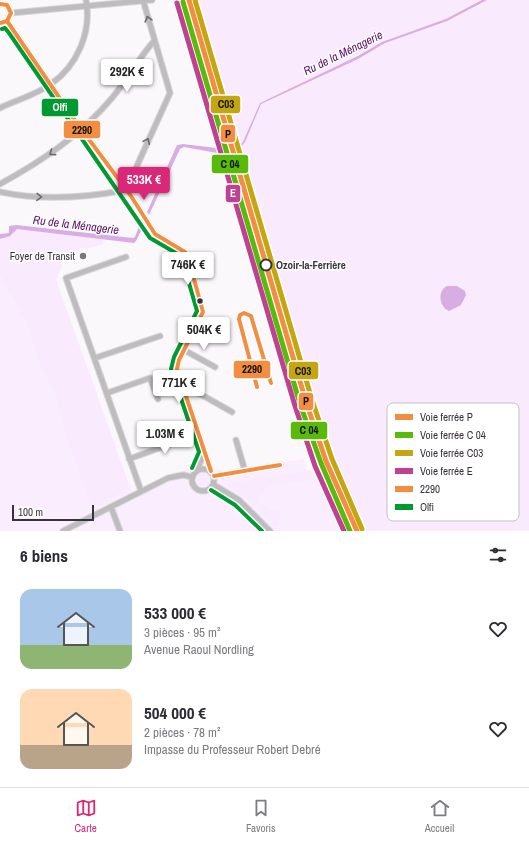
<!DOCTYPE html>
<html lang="fr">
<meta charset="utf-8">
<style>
:root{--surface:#fff;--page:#f2f2f3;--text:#2b2b33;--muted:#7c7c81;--line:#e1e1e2;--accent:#db2777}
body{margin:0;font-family:"Archivo Narrow",sans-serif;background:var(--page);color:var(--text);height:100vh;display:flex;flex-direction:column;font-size:15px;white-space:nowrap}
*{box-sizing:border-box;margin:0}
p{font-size:13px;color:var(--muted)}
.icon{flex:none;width:22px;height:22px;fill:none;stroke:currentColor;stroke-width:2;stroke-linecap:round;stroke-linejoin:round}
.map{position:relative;height:531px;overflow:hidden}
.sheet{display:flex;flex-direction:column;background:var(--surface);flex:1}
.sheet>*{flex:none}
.scale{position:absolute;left:12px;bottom:10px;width:82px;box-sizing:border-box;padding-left:4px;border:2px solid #38323a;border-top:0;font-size:11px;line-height:14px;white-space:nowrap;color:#38323a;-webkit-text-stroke:3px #fff;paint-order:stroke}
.price{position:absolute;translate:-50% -34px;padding:0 9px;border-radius:4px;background:#fff;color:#222;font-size:13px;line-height:26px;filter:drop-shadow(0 1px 2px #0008)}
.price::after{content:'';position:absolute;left:50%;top:24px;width:12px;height:9px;margin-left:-6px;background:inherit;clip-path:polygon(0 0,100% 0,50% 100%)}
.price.active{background:var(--accent);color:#fff}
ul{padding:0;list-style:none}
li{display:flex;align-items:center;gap:12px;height:100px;padding:0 20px}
li span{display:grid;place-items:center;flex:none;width:112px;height:80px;border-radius:12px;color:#555}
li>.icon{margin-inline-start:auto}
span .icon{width:48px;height:48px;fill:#fffc;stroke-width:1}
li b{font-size:17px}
h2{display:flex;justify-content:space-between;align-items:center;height:48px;padding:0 20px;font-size:17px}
.dock{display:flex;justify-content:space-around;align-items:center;height:56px;border-top:1px solid var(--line);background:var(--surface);font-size:11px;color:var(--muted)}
.dock a{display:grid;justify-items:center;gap:2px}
.dock .active{color:var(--accent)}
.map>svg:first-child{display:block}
.built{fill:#faeefe}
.green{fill:#f9ebfd}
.water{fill:#d8ade3}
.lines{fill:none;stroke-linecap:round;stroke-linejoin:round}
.minor-casing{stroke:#d8d5d8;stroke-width:7}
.minor{stroke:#bebcbe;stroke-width:5}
.bus-1-casing{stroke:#fff;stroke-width:7}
.bus-2-casing{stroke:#fff;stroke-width:7}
.bus-1{stroke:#f28e42;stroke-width:4}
.bus-2{stroke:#019a32;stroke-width:4}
.rail-1-casing{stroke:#fff;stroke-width:8}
.rail-2-casing{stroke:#fff;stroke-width:8}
.rail-3-casing{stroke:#fff;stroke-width:8}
.rail-4-casing{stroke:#fff;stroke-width:8}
.rail-1{stroke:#f28e42;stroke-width:5}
.rail-2{stroke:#59ba0b;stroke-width:5}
.rail-3{stroke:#c4a612;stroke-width:5}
.rail-4{stroke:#c04191;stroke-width:5}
.oneway{stroke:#6e696f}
.poi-dot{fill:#7c777e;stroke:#fff;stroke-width:1.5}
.stop-dot{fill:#fff;stroke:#38323a;stroke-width:2}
.bus-dot{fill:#38323a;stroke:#fff;stroke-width:1.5}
.labels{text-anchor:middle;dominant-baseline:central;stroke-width:3;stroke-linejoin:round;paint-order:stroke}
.poi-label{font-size:11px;fill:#38323a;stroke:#fff;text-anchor:end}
.stop-label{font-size:11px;font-weight:bold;fill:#38323a;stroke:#fff;text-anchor:start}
.water-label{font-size:12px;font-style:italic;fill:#5c116c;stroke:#fff}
.key{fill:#fff;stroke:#c3c2c4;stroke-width:1}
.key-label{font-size:11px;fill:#38323a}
.line-badge{stroke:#fff;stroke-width:1.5}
.badge-label{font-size:11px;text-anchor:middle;font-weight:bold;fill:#fff}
.pale-badge-label{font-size:11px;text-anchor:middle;font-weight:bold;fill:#111}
</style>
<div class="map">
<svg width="529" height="531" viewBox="0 0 529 531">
<rect width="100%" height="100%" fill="#fbf8fc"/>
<!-- built -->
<g class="built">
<polygon points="182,0 192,0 233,147 225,149"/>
<polygon points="235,151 242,161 236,162 294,358 299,357 301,377 326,454 341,493 359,531 0,531 0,234 17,229 104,239 103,244 86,249 85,247 76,250 76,253 59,258 62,267 56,280 132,492 167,475 196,467 227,471 304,459 306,469 313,472 321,468 282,362 289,359 232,164 226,166 226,154"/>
</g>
<!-- green -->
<g class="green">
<path d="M192,0H529V531H359C335,480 305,413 299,357L242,161L233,147Z"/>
<polygon points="17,229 104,239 103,244 86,249 85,247 76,250 76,253 59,258 62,267 56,280 130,488 92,509 66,435 56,396 39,361 26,321 0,275 0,239 10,236"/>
<polygon points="306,471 309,471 314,480 269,485 258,497 260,501 255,506 229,488 228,485 230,483"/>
<circle cx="203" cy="480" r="7"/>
<polygon points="262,504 269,507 269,510 278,510 281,518 277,521 279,524 274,528 258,509"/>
</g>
<!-- water -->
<g class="water">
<polygon points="482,0 487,0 447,21 385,43 358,59 261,104 245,142 240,148 234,149 233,147 240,145 243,142 260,103 358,56 382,42 446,19"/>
<polygon points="183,144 225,149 226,152 217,153 184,147 180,149 149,215 147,212 177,145"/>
<polygon points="141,221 144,225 136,241 134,243 17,229 10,236 0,239 0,234 9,233 9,226 16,225 133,238 135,237"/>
<path d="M447,286H457L465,291L466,295L461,305L449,311C439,307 437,291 447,286Z"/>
</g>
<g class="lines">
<!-- minor casing -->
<g class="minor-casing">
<g id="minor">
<polyline points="0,4 7,5 11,13 7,21 0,23"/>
<polyline points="11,13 152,0"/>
<polyline points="7,21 76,122 131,196 155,234 185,252 188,257 203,312 179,360 177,369 211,471"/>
<path d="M0,108C16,100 36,95 51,84C77,66 92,32 86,0"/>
<path d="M0,184C42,161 81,135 112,98C127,80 138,59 154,41"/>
<polyline points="126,190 170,93 143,0"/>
<path d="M0,192C42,201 84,198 126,190"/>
<polyline points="126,257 66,278 141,491"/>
<polyline points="184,350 215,367"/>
<polyline points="95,358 160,336"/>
<polyline points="183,388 202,395 232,412"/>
<polyline points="107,393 150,378 158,399"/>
<polyline points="236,440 245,471"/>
<polyline points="129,459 173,443 170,429"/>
<circle cx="203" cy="480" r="11"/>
<polyline points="197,470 204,453"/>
<polyline points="214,476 280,465"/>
<polyline points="214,485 239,500 270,531"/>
<polyline points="111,507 120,531"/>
<polyline points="63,531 168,478 183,475 192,477"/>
</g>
</g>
<!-- minor -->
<use href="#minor" class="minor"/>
<!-- bus-1 casing -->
<g class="bus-1-casing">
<g id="bus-1">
<polyline points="0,4 7,5 11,13 7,21 0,23"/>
<polyline points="7,21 76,122 131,196 155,234 185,252 188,257 203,312 179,360 177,369 211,471"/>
<polyline points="257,387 239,319 240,315 244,313 251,316 271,383"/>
<polyline points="214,476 280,465"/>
</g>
</g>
<!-- bus-2 casing -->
<g class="bus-2-casing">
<g id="bus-2">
<polyline points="2,29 5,28 9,33 150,238 181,256 182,259 197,311 174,357 171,369 199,452 192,468"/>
<polyline points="211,490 235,505 262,531"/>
</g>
</g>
<!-- bus-1 -->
<use href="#bus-1" class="bus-1"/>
<!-- bus-2 -->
<use href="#bus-2" class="bus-2"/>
<!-- rail-1 casing -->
<g class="rail-1-casing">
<polyline id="rail-1" points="189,0 306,402 326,461 357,531"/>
</g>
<!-- rail-2 casing -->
<g class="rail-2-casing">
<polyline id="rail-2" points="183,2 300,404 321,463 350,531"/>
</g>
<!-- rail-3 casing -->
<g class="rail-3-casing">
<polyline id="rail-3" points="195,0 312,400 332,459 362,529"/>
</g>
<!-- rail-4 casing -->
<g class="rail-4-casing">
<polyline id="rail-4" points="177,3 295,406 315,466 344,531"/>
</g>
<!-- rail-1 -->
<use href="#rail-1" class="rail-1"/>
<!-- rail-2 -->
<use href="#rail-2" class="rail-2"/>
<!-- rail-3 -->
<use href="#rail-3" class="rail-3"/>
<!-- rail-4 -->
<use href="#rail-4" class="rail-4"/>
</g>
<!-- one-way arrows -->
<defs><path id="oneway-chevron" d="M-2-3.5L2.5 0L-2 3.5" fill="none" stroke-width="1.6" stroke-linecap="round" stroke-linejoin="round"/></defs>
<g class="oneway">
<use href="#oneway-chevron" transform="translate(148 19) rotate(-106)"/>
<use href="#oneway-chevron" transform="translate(147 141) rotate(-66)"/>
<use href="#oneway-chevron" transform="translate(52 153) rotate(144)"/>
<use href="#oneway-chevron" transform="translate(39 197) rotate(3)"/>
</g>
<!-- markers -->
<circle class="poi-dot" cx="83" cy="256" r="4"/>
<circle class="stop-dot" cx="266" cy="265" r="5.5"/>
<circle class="bus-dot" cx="200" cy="301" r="3.5"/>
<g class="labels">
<!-- poi labels -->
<g class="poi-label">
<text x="75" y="256">Foyer de Transit</text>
</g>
<!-- stop labels -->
<g class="stop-label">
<text x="276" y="265">Ozoir-la-Ferrière</text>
</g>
<!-- water labels -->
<g class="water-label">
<text transform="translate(343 53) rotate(-26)">Ru de la Ménagerie</text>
<text transform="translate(76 225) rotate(7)">Ru de la Ménagerie</text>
</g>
</g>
<!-- legend -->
<rect x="387" y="403" width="132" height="118" rx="6" class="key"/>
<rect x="395" y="414" width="18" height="6" fill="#f28e42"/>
<rect x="395" y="432" width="18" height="6" fill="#59ba0b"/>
<rect x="395" y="450" width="18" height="6" fill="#c4a612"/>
<rect x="395" y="468" width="18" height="6" fill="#c04191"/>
<rect x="395" y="486" width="18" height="6" fill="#f28e42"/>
<rect x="395" y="504" width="18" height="6" fill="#019a32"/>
<g class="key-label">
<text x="420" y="421">Voie ferrée P</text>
<text x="420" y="439">Voie ferrée C 04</text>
<text x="420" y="457">Voie ferrée C03</text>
<text x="420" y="475">Voie ferrée E</text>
<text x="420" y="493">2290</text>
<text x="420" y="511">Olfi</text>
</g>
<g class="line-badge">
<rect x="210" y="95" width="31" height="19" rx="4" fill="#c4a612"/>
<rect x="41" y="98" width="38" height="19" rx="4" fill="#019a32"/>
<rect x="63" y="120" width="38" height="19" rx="4" fill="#f28e42"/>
<rect x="220" y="124" width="16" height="19" rx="4" fill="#f28e42"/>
<rect x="211" y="154" width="38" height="20" rx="4" fill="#59ba0b"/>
<rect x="225" y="184" width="16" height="19" rx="4" fill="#c04191"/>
<rect x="233" y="360" width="38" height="19" rx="4" fill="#f28e42"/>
<rect x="288" y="361" width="31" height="19" rx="4" fill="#c4a612"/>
<rect x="298" y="392" width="16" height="19" rx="4" fill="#f28e42"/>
<rect x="290" y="421" width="38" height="19" rx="4" fill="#59ba0b"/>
</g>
<g class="badge-label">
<text x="60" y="111">Olfi</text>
<text x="233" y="197">E</text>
</g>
<g class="pale-badge-label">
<text x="226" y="108">C03</text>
<text x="82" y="134">2290</text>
<text x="228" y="138">P</text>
<text x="230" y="168">C 04</text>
<text x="252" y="373">2290</text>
<text x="303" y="375">C03</text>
<text x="306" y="405">P</text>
<text x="309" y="434">C 04</text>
</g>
</svg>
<div class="scale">100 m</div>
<b class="price" style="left:127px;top:93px">292K €</b>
<b class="price active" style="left:144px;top:201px">533K €</b>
<b class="price" style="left:188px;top:286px">746K €</b>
<b class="price" style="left:204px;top:351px">504K €</b>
<b class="price" style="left:179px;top:404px">771K €</b>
<b class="price" style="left:165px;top:455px">1.03M €</b>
</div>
<section class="sheet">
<h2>6 biens<svg class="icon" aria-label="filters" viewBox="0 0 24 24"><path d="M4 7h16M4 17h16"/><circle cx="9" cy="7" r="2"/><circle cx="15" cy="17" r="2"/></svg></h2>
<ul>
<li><span style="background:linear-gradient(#a9c7e8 70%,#8fb573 0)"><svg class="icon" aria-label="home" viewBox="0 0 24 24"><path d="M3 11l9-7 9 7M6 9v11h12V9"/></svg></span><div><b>533 000 €</b><p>3 pièces · 95 m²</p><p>Avenue Raoul Nordling</p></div><svg class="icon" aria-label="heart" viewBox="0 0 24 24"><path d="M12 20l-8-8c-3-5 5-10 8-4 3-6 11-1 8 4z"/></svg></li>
<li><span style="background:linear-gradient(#ffd9b3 70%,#b9a48a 0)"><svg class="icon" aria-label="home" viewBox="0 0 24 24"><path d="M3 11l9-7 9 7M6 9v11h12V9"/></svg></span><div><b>504 000 €</b><p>2 pièces · 78 m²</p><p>Impasse du Professeur Robert Debré</p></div><svg class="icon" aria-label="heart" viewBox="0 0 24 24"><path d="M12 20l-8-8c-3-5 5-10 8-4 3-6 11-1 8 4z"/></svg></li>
</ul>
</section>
<nav class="dock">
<a class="active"><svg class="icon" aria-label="map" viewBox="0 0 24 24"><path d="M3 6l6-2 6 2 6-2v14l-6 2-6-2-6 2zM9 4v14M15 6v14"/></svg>Carte</a>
<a><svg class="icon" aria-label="saved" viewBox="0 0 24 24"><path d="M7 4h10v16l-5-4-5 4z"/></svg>Favoris</a>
<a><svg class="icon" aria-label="home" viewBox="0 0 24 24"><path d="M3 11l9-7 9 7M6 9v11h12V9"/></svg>Accueil</a>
</nav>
